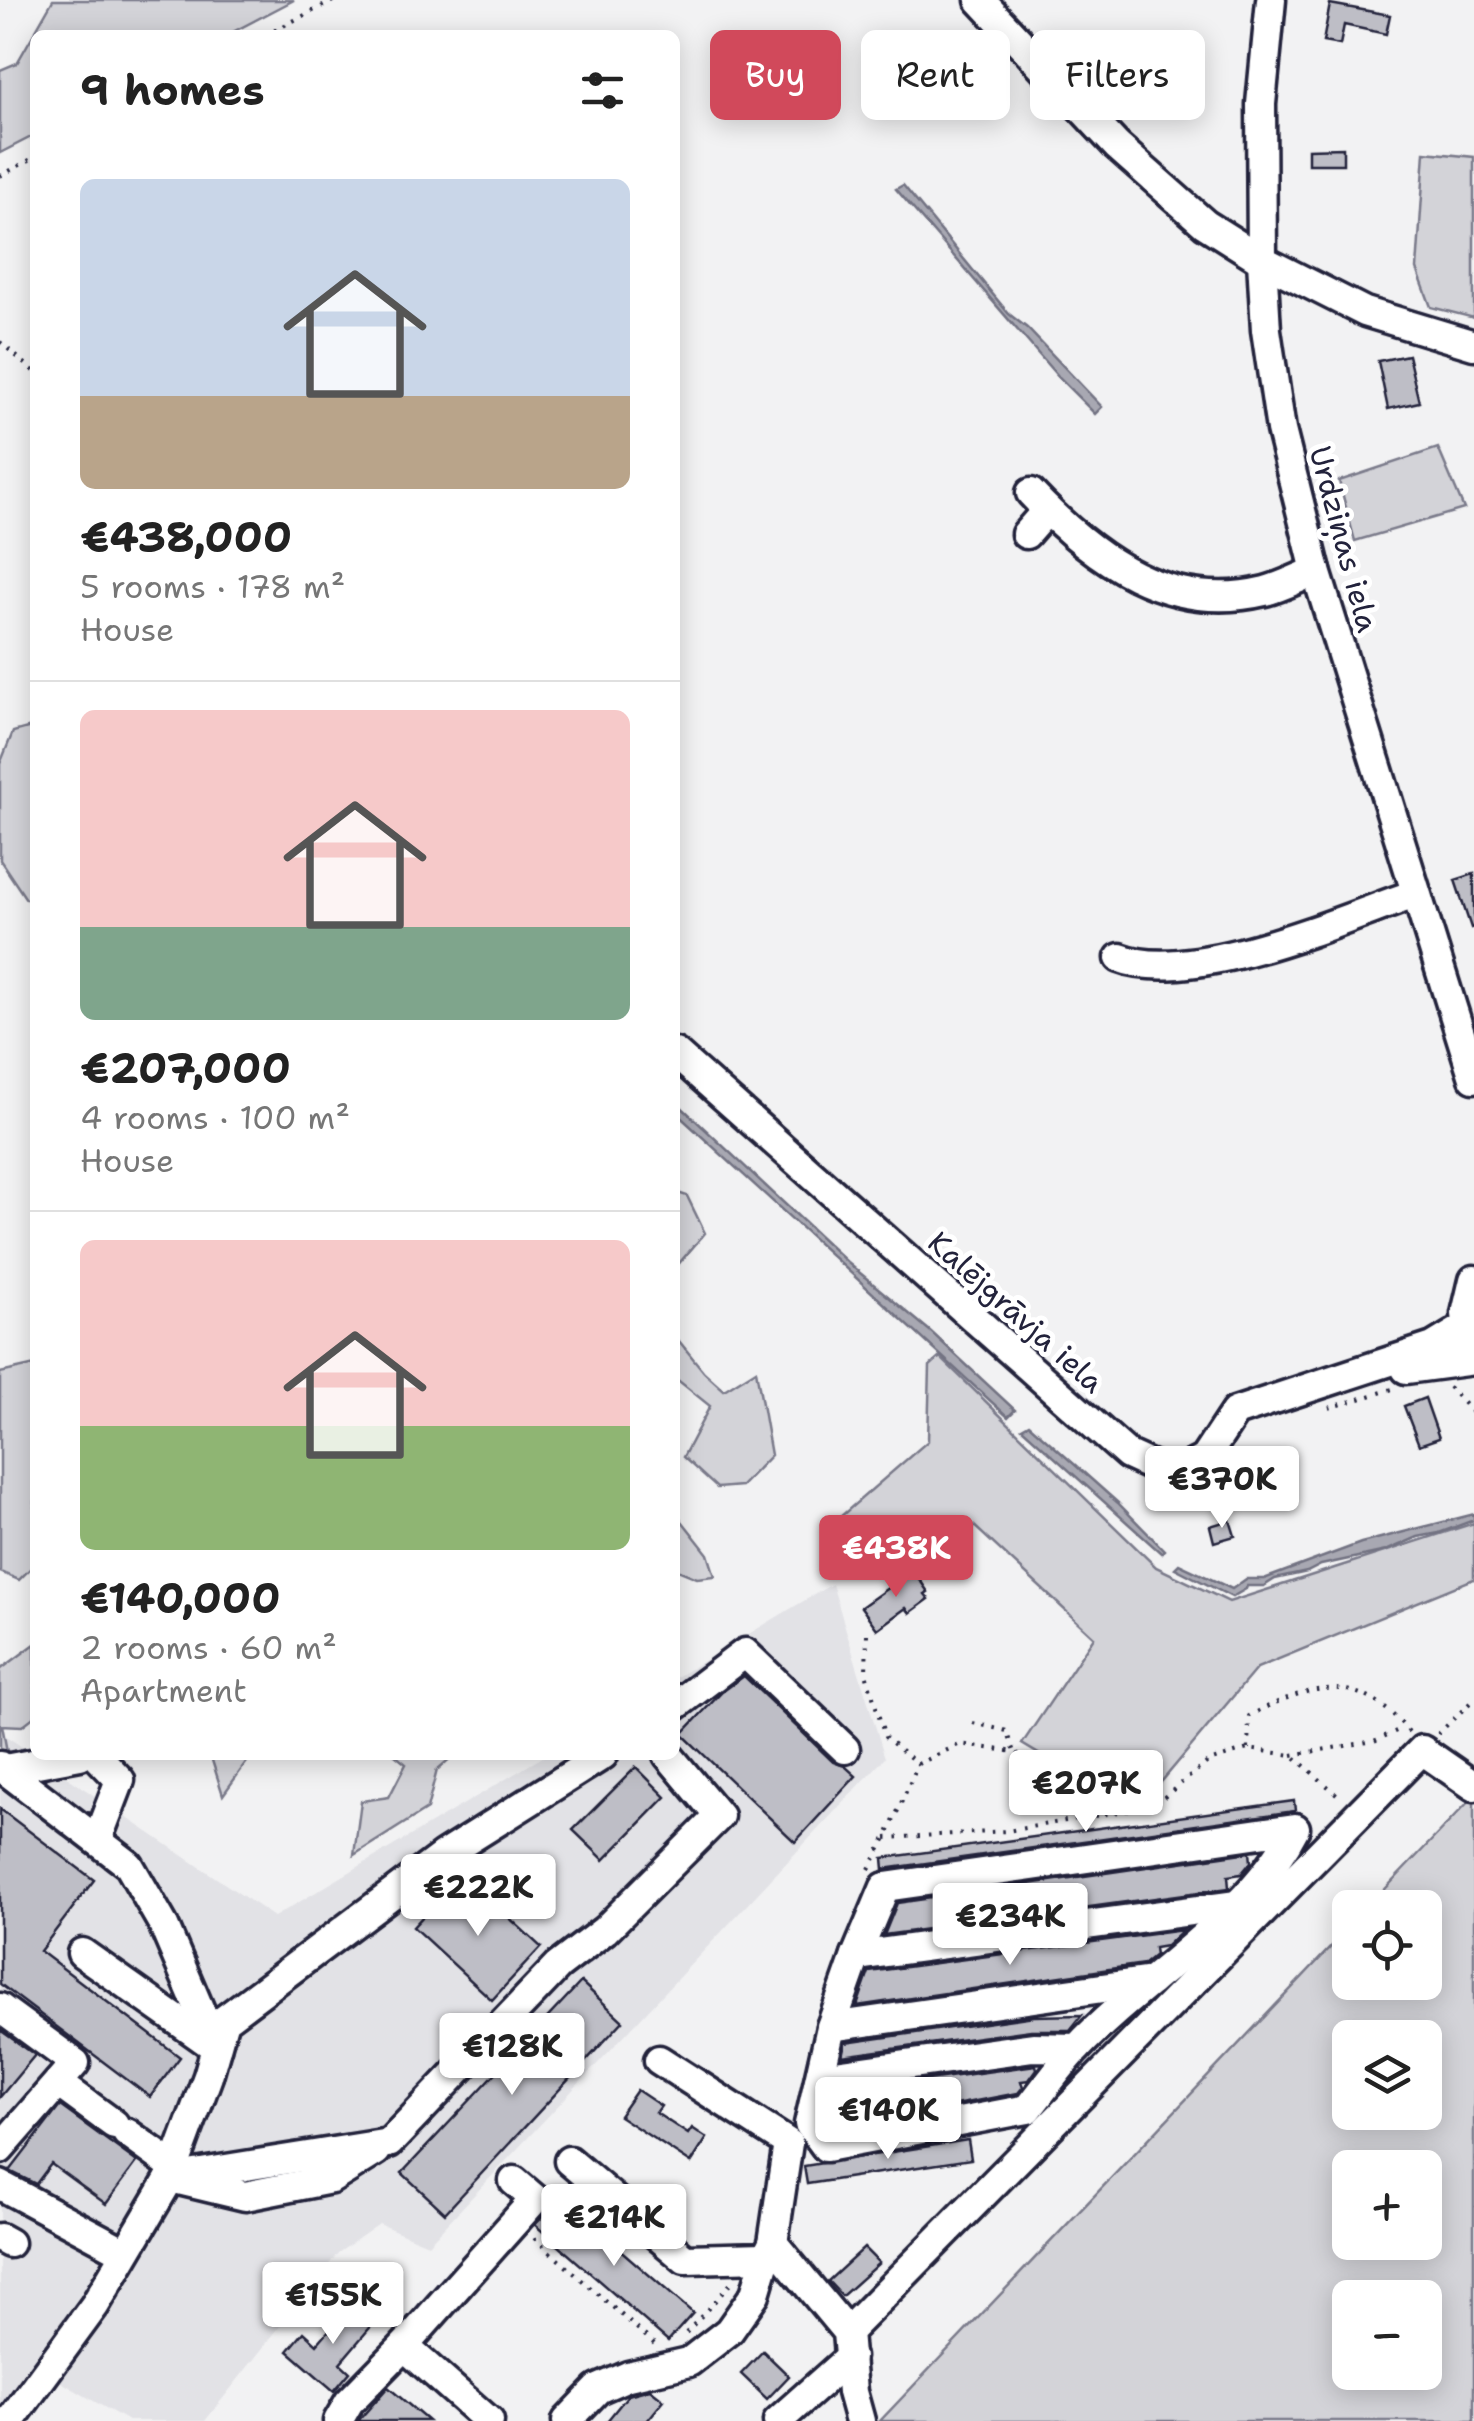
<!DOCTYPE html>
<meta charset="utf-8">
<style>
:root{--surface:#fff;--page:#f6f6f6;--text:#222;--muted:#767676;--line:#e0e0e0;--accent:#d1495b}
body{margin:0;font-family:"Shantell Sans",sans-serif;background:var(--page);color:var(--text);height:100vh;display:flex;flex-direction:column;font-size:38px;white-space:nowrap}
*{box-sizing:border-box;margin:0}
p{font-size:32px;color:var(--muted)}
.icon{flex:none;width:55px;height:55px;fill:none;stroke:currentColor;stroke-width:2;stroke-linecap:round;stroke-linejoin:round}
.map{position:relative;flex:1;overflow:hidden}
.details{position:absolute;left:30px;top:30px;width:650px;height:1730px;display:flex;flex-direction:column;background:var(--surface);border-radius:15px;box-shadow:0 5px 25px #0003}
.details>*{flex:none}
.hud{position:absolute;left:710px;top:30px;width:612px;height:90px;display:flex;gap:20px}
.fabs{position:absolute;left:1332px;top:1890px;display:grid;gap:20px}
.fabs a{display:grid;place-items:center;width:110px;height:110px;border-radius:15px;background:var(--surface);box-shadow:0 5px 25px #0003;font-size:50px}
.price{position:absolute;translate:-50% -85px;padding:0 22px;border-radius:10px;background:#fff;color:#222;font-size:32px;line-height:65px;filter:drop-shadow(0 2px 5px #0008)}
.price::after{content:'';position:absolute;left:50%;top:60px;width:30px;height:22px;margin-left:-15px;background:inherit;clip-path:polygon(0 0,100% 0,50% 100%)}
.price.on{background:var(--accent);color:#fff}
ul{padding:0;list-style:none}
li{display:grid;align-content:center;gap:20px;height:530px;padding:0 50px}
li+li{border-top:2px solid var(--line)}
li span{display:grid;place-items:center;height:310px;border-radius:15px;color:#555}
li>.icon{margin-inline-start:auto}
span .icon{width:180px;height:180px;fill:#fffc;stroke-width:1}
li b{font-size:42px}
h2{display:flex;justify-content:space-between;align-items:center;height:120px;padding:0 50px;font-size:42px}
.pill{padding:0 35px;border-radius:15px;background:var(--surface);box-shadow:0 5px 25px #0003;font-size:35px;line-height:90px}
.pill.on{background:var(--accent);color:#fff}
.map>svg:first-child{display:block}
.built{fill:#e2e2e6}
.green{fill:#d3d3d8;stroke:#7a7a8a;stroke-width:2.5;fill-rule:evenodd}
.water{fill:#a8a8b2;stroke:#727282;stroke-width:2.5}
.building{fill:#bebec6;stroke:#22223b;stroke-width:2.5}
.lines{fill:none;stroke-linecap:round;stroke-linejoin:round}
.minor-casing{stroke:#22223b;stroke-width:35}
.path{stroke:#22223b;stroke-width:4;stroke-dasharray:2.5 8;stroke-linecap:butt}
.minor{stroke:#fff;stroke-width:28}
.labels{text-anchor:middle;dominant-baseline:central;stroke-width:10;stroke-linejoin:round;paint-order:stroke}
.street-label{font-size:30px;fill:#22223b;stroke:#fff}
</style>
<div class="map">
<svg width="1474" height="2421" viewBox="0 0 1474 2421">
<rect width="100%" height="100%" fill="#f2f2f3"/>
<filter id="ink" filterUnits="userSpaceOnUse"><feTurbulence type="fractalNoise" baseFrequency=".01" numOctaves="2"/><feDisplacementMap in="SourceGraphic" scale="20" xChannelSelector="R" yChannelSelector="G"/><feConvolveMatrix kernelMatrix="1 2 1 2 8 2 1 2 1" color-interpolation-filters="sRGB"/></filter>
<g filter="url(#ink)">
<!-- built -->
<polygon class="built" points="832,1584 885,1758 428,2244 379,2224 338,2253 205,2421 128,2421 56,2379 29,2421 0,2421 0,1732 274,1917 546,1755 675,1755 675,1678"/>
<!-- green -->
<g class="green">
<polygon points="53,0 294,0 227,35 35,35 35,135 0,153 0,70 17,63"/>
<polygon points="1425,152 1474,157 1474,318 1431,307 1417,269"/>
<polygon points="1438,448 1464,509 1355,541 1339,481"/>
<polygon points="35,726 35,899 26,899 0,860 0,764 13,732"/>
<polygon points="675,1192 687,1196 705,1233 675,1268"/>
<polygon points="675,1336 704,1372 724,1390 756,1370 771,1455 741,1486 717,1488 683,1457 710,1406 675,1378"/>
<polygon points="940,1357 1156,1567 1229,1602 1474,1523 1474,1579 1257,1668 1162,1781 1105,1794 1022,1744 1094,1637 970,1522 867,1562 840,1517 928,1441 930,1366"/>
<polygon points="35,1365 35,1564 19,1580 0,1572 0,1373"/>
<polygon points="675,1512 708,1554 715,1576 697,1578 675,1569"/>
<polygon points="35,1644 35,1716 22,1726 2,1725 8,1757 0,1753 0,1670"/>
<polygon points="204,1755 246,1755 249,1759 223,1795 211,1757"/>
<polygon points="395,1755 454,1755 437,1770 427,1809 354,1855 361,1801 389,1797 406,1764"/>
<path d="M1474,1796V2421H880L1350,1927V1982H1425V1908L1368,1907ZM1350,2038H1425V2112H1350ZM1350,2168H1425V2242H1350ZM1350,2298H1425V2372H1350Z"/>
</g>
<!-- water -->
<g class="water">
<polygon points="903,185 1009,314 1027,328 1102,407 1095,414 1059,378 896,189"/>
<polygon points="675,1101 848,1263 930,1331 1015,1410 1008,1417 675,1112"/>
<polygon points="1029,1424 1118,1503 1164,1550 1161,1553 1022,1428"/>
<polygon points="1474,1514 1474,1520 1439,1533 1418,1537 1386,1551 1321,1565 1307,1572 1275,1579 1264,1586 1247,1586 1246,1589 1232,1597 1175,1568 1179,1564 1232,1589 1246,1579 1264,1579 1361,1543"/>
</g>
<!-- building -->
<g class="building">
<polygon points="1330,4 1390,15 1386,34 1344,25 1340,45 1323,42"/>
<polygon points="1343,148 1343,164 1308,164 1308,149"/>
<polygon points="1408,355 1419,402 1388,409 1378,361"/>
<polygon points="1474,874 1474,927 1471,928 1455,880"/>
<polygon points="1425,1398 1439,1438 1419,1445 1404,1406"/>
<polygon points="1230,1520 1235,1536 1214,1542 1210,1526"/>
<polygon points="913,1570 928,1592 925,1594 929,1599 910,1613 906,1608 877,1629 861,1607"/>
<polygon points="744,1676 833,1762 845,1766 856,1776 795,1842 682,1734 722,1692"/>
<polygon points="636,1767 666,1797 604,1860 573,1830"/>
<polygon points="1294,1801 1295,1811 884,1869 883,1858"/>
<polygon points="0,1809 94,1880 40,1951 180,2057 150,2097 0,1984"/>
<polygon points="1250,1852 1251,1862 1241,1874 1228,1876 1229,1888 884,1935 897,1903"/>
<polygon points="451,1886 466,1900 477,1888 541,1947 492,2000 413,1927"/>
<polygon points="1183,1930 1166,1946 1154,1948 1155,1955 1144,1964 857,2006 869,1972"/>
<polygon points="581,1982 623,2021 445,2213 402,2173"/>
<polygon points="1082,2015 1070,2030 1031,2030 842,2056 845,2043 1034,2016"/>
<polygon points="0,2030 35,2055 0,2097"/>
<polygon points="1036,2065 1037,2069 1029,2080 1021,2081 1023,2087 1018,2093 834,2128 828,2120 834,2093"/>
<polygon points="637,2090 661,2106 656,2113 688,2134 692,2128 707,2138 691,2163 619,2116"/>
<polygon points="60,2106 137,2162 106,2204 51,2164 36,2184 10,2171"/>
<polygon points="968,2140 971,2159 807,2184 804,2166"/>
<polygon points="556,2194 693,2313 668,2341 535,2225 549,2210"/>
<polygon points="864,2248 879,2263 842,2296 828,2281"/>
<polygon points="352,2304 374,2323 340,2363 350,2372 334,2391 288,2351 304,2332 317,2344"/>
<polygon points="763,2351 789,2376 767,2399 741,2374"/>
<polygon points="388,2387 428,2421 358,2421"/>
<polygon points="650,2389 664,2400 647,2421 607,2421 628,2395"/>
</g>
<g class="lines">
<!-- minor casing -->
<g class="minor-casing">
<g id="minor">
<polyline points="980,0 1117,146 1205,224 1262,260 1365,312 1474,345"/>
<polyline points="1271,0 1261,104 1262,260 1266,330 1281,430 1316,571 1474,1078"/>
<path d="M1031,493C1094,560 1169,614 1265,591C1282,587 1300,577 1316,571"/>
<polyline points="1026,534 1047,510"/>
<path d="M1120,958C1191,986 1342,919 1415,894"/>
<polyline points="675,1053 1128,1455 1152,1466 1179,1472 1204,1459 1235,1412 1433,1347 1466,1327"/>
<polyline points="1470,1342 1466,1314 1474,1280"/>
<polyline points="1406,1369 1474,1360"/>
<polyline points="675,1706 745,1653 845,1749"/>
<polyline points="96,1755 120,1780 97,1840"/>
<polyline points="0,1766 129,1865 163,1924 216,2048"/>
<polyline points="5,1769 80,1755"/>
<path d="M1295,1828C1249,1918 1145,1976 1077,2048C1059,2067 1044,2089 1028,2109L826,2147L809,2124L831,2027L856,1956L885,1887Z"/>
<polyline points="82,1953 215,2047"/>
<polyline points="856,1956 1235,1905"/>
<polyline points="0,2008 75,2063 0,2149"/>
<polyline points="831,2027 1151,1981"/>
<polyline points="821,2077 1033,2047 1077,2048"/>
<polyline points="58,2083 114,2124"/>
<polyline points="127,2133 174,2167"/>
<polyline points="376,2151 331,2179 245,2196 170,2178 208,2076 224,2020 444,1855 603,1755"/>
<polyline points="569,2161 685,2259 766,2257 773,2243 788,2143 659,2060"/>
<polyline points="0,2185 125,2252"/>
<polyline points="0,2238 9,2243"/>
<polyline points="773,2243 847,2332 852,2392 860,2421"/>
<polyline points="847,2332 1422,1750 1474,1786"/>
<polyline points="404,2346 489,2421"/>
<polyline points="10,2421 95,2305 170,2178 389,2143 558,1966 605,1930 719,1816 668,1755"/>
<polyline points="338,2421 349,2402 404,2346 535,2199 514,2181"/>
<polyline points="567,2421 598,2389 628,2376 689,2362 729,2331 755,2294 766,2257"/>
<polyline points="778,2421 850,2357"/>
</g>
</g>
<!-- path -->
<g class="path">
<polyline points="265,35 335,0"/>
<polyline points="0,176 35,157"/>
<polyline points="0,342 35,372"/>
<polyline points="1449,1387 1474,1415"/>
<polyline points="1329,1408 1396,1388"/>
<polyline points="1228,1461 1259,1460"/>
<polyline points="867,1634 866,1673 885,1737 918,1764"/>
<polyline points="973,1723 1007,1731 1015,1752"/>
<polyline points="1438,1734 1474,1699"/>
<path d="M1248,1749L1249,1716C1311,1683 1359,1671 1409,1732"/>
<polyline points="1292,1755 1374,1741 1403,1728"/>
<polyline points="886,1838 1007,1831 1153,1806 1209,1761 1248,1749 1292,1755 1340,1797"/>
<polyline points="869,1869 886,1838 918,1764 960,1744 1015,1752 1115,1812"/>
<polyline points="534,2238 658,2347"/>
<polyline points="686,2333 733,2281"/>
</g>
<!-- minor -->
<use href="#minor" class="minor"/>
</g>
</g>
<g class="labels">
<!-- street labels -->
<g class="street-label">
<text transform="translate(1344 539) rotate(75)">Urdziņas iela</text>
<text transform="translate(1016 1312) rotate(42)">Kalējgrāvja iela</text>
</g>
</g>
</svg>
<div class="fabs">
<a><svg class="icon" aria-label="locate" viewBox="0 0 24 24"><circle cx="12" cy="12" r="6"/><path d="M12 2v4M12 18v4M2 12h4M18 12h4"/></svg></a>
<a><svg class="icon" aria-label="layers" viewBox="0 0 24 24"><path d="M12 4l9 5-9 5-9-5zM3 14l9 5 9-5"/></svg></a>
<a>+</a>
<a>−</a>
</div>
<b class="price" style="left:1222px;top:1531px">€370K</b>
<b class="price on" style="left:896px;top:1600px">€438K</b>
<b class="price" style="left:1086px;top:1835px">€207K</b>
<b class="price" style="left:478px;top:1939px">€222K</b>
<b class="price" style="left:1010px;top:1968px">€234K</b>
<b class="price" style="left:512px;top:2098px">€128K</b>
<b class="price" style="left:888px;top:2162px">€140K</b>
<b class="price" style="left:614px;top:2269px">€214K</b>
<b class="price" style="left:333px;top:2347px">€155K</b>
<div class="hud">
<a class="pill on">Buy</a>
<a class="pill">Rent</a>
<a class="pill">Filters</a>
</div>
<section class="details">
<h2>9 homes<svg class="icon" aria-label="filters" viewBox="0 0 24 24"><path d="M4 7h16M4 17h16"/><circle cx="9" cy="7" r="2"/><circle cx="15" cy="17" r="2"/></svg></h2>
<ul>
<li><span style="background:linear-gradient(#c9d6e8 70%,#b9a48a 0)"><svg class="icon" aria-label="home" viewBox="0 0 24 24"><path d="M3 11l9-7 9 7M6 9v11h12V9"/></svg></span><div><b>€438,000</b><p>5 rooms · 178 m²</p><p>House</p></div></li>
<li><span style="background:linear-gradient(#f6c9c9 70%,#7fa58c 0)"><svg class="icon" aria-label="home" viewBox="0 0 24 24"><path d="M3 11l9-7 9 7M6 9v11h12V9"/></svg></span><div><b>€207,000</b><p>4 rooms · 100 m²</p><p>House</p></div></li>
<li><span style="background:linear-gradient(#f6c9c9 60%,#8fb573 0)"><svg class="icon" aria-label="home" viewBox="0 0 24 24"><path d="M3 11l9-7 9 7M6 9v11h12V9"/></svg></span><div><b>€140,000</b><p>2 rooms · 60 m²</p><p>Apartment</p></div></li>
</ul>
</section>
</div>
